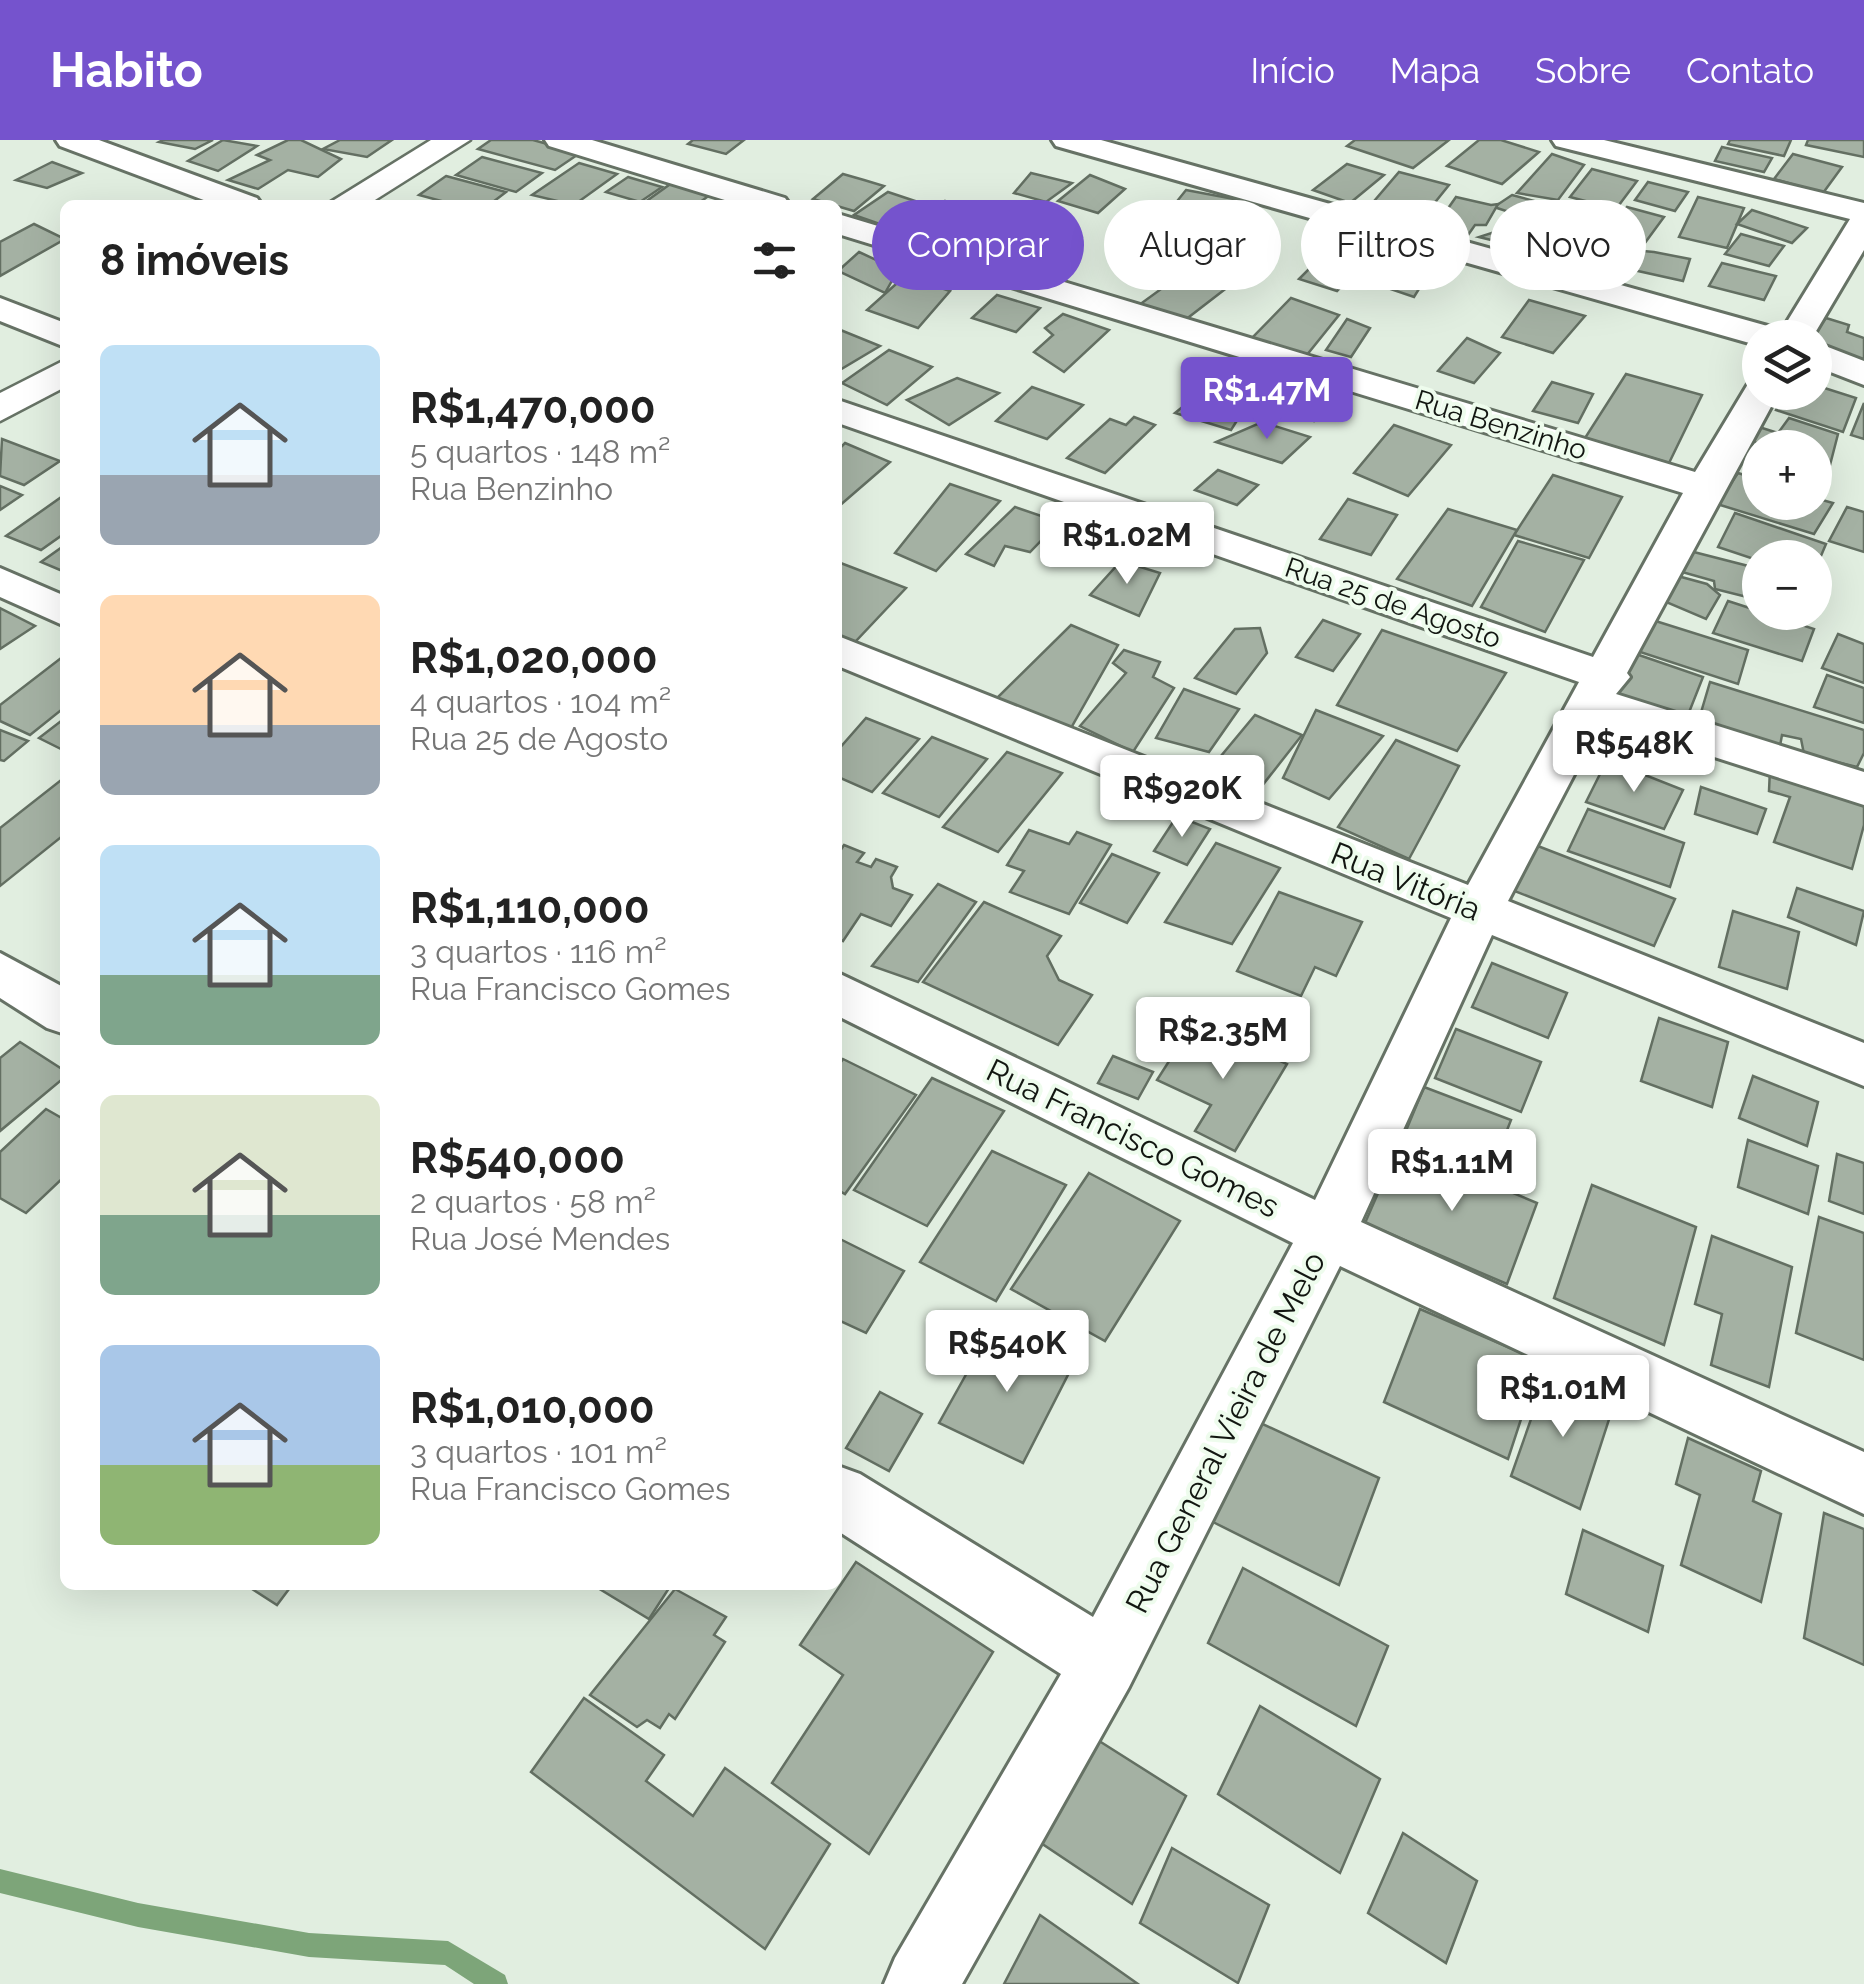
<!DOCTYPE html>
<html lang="pt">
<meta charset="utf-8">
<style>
:root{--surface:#fff;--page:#f2f2f2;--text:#222;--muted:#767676;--accent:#7553cd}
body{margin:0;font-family:Raleway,sans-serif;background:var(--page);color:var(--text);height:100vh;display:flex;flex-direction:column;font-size:38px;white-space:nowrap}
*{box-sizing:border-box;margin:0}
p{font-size:32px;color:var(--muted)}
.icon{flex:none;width:55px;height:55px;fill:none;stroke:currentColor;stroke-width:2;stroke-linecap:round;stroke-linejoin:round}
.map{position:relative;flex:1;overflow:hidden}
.panel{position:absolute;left:60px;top:60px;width:782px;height:1390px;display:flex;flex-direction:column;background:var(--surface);border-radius:15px;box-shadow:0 10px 40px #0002}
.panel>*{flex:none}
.banner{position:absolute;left:872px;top:60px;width:840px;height:90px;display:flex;gap:20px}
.tools{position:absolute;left:1742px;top:180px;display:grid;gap:20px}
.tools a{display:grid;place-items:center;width:90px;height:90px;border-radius:50%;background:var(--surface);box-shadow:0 10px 40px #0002;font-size:50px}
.price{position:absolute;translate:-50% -85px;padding:0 22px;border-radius:10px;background:#fff;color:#222;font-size:32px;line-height:65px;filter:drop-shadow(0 2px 5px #0008)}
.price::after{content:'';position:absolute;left:50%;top:60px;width:30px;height:22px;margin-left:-15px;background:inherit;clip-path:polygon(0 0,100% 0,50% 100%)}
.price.selected{background:var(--accent);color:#fff}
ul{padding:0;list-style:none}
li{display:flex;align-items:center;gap:30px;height:250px;padding:0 40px}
li span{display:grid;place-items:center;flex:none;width:280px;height:200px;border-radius:15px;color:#555}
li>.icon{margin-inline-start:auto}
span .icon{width:120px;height:120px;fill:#fffc;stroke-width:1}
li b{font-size:42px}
h2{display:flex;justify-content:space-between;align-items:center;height:120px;padding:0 40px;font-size:42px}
.chip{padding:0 35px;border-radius:45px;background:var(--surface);box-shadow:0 10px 40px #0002;font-size:35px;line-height:90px}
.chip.selected{background:var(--accent);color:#fff}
header{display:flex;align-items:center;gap:60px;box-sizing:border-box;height:140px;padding:0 50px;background:var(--accent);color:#fff}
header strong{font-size:48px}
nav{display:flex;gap:55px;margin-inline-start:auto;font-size:35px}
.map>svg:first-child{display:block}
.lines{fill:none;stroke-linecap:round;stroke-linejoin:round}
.stream{fill:#7da579;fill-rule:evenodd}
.building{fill:#a4b1a3;stroke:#636f62;stroke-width:2.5}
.street-casing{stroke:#667265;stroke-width:6}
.secondary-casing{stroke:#667265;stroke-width:5}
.street{fill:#fff;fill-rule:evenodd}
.secondary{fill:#fff;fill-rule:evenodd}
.labels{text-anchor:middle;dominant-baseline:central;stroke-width:8;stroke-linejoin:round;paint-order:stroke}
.far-street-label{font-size:28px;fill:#121611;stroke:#eefced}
.street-label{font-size:32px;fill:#121611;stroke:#eefced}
</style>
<header>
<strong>Habito</strong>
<nav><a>Início</a><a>Mapa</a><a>Sobre</a><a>Contato</a></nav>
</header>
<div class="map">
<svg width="1864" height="1844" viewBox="0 0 1864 1844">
<rect width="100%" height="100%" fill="#e1eee0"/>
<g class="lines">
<!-- stream -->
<polygon class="stream" points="0,1729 138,1763 309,1793 448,1801 505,1835 508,1844 474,1844 445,1825 309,1817 138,1787 0,1753"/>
</g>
<!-- building -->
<g class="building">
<polygon points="163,0 213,0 195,9 159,2"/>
<polygon points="223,0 257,6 218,31 188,21"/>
<polygon points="288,0 301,0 341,19 318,37 288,30 258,49 228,40 270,20 257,15"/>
<polygon points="340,0 392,0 367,17 323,9"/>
<polygon points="491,0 533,0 580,13 555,30 478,9"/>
<polygon points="693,0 744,0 726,14 688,4"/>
<polygon points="1355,0 1449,0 1413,28 1347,6"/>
<polygon points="1479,0 1501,0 1539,12 1502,44 1447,26"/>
<polygon points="1730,0 1791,0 1784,16 1728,4"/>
<polygon points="1808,0 1864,0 1864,17 1806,5"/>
<polygon points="1722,7 1772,18 1764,32 1715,21"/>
<polygon points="1552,14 1584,25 1558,60 1517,53"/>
<polygon points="1793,14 1842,27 1823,53 1774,39"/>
<polygon points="482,17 542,33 516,52 456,35"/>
<polygon points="52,22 82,33 47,48 16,40"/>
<polygon points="579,23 617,34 574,65 532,55"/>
<polygon points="1347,24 1384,35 1350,63 1313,50"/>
<polygon points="1592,29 1637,41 1616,69 1570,57"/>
<polygon points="1399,32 1449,45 1420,81 1369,67"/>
<polygon points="1031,33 1072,43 1046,62 1014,53"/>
<polygon points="843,34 864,40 884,46 854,71 813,59"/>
<polygon points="1090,35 1125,49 1098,73 1058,61"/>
<polygon points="446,36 506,52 489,65 456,65 419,55"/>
<polygon points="628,37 662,47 640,62 606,52"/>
<polygon points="676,40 714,52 696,65 641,65"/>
<polygon points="1648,42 1688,52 1675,71 1635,60"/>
<polygon points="1186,50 1234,59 1199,104 1154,90"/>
<polygon points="888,52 927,65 894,89 854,75"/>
<polygon points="1512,55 1560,68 1546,84 1494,67"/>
<polygon points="1456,57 1491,65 1498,64 1486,85 1475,85 1468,95 1435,87"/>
<polygon points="1698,57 1744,68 1727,108 1679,97"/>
<polygon points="945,61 985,75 940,107 899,92"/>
<polygon points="1627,67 1664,77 1639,111 1602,100"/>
<polygon points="1752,70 1807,88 1792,103 1737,84"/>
<polygon points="34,84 65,99 0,136 0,102"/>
<polygon points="1035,87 1081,98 1044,135 990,118"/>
<polygon points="1507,88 1546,98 1528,109 1479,97"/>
<polygon points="1741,94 1784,106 1769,126 1725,114"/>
<polygon points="1334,104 1371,115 1337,151 1299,139"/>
<polygon points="1599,107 1654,112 1690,119 1683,141 1593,121"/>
<polygon points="859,112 898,130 885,153 838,131"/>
<polygon points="1201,120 1246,133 1185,180 1139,165"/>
<polygon points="1399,122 1430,131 1414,157 1382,146"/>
<polygon points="1722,123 1776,136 1764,160 1709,146"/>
<polygon points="905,136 950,151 918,188 867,170"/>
<polygon points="997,155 1040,168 1016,192 972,178"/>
<polygon points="1291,158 1339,175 1306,216 1252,198"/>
<polygon points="1529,160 1585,176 1553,213 1502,197"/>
<polygon points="1063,174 1109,190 1064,232 1034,212 1053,195 1045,188"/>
<polygon points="1826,178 1849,185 1847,192 1864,198 1864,221 1815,203 1811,198"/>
<polygon points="1347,179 1370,188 1351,217 1326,210"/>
<polygon points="838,189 880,206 838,231"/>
<polygon points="1467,198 1500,213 1474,243 1438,231"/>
<polygon points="889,210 932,227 887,265 842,243"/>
<polygon points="1626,234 1702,255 1669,323 1585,298"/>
<polygon points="957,238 999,253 949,285 907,260"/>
<polygon points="1552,242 1593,254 1578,283 1533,271"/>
<polygon points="1270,243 1332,261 1314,281 1256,260"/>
<polygon points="1211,244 1252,257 1231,290 1175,273"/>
<polygon points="1815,245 1856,258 1843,292 1776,270 1785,252 1815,252"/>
<polygon points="1032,247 1083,265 1047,299 996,281"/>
<polygon points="1864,263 1864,299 1851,295"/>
<polygon points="1134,277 1155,285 1105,333 1067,318 1110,279 1126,285"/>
<polygon points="1789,278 1838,294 1830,325 1815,321 1815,308 1771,308 1748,300 1759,287 1778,293"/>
<polygon points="1262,282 1310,297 1282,323 1216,302"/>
<polygon points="1394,285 1451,305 1408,356 1354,333"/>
<polygon points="2,299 60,321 24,345 0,336"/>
<polygon points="845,303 890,322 838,367 838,310"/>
<polygon points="1218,330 1258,345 1237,365 1195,350"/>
<polygon points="1738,333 1760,340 1760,362 1815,362 1815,358 1833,363 1814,394 1717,364"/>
<polygon points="1553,335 1622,357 1589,418 1514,395"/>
<polygon points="950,344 1000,361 936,431 895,413"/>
<polygon points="0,346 22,355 0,370"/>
<polygon points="60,358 65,360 65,393 41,410 6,396"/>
<polygon points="1348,359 1397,375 1371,415 1320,399"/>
<polygon points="1015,367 1059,382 1030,412 1005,406 994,426 966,414"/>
<polygon points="1847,367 1864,372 1864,412 1829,401"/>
<polygon points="1448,369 1517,390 1472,466 1397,439"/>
<polygon points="1735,373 1826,404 1815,430 1815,418 1760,418 1760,421 1718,407"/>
<polygon points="1518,401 1584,420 1545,492 1481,467"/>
<polygon points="65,405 65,432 41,422"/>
<polygon points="1686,410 1760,429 1751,458 1715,449 1714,441 1675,430"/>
<polygon points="1121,421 1160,433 1139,476 1090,455"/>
<polygon points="838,422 906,448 855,502 838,495"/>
<polygon points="1674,435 1707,444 1720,455 1706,479 1659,459"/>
<polygon points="1728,461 1814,489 1802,521 1713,493"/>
<polygon points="0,468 35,486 0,509"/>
<polygon points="1646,478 1748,510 1738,544 1631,509"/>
<polygon points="1323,480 1360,494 1333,531 1296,517"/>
<polygon points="1071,485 1118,505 1067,595 997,558"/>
<polygon points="1260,488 1267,513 1236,554 1195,538 1235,489"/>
<polygon points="1382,490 1506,533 1457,611 1337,565"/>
<polygon points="1838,494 1864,504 1864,543 1822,528"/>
<polygon points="1124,510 1160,522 1153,537 1174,548 1133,612 1080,586 1126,533 1113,523"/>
<polygon points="1636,514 1703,537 1686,580 1614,556"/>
<polygon points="65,515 65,567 30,595 0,581 0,565"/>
<polygon points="1827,535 1864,548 1864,583 1814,567"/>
<polygon points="1710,542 1864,590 1864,613 1857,627 1804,614 1801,599 1782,595 1780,606 1697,586"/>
<polygon points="1184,549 1239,569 1209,612 1156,598"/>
<polygon points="1316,570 1383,596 1329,659 1283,638"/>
<polygon points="1255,575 1302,595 1254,656 1206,634"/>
<polygon points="65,578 65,611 39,598"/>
<polygon points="866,578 919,599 872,652 838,637 838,610"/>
<polygon points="0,590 28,601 4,621 0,620"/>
<polygon points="932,597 987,619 939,677 883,653"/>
<polygon points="1396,600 1459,626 1409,719 1338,687"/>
<polygon points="1007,612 1062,633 998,712 943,687"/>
<polygon points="1607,620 1683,650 1664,689 1586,662"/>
<polygon points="1770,629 1864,658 1864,685 1852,729 1774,702 1790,657 1769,651"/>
<polygon points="65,637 65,694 0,746 0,688"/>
<polygon points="1701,647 1766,669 1757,694 1695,674"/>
<polygon points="1588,669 1684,703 1670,747 1568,711"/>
<polygon points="1177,676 1210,689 1187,725 1154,711"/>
<polygon points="1029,690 1069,704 1077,692 1111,705 1069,774 1010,752 1024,731 1007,725"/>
<polygon points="1216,703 1280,728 1232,804 1165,782"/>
<polygon points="1530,703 1675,759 1654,806 1507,748"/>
<polygon points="844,705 864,713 857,722 871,727 876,719 897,727 891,737 893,748 912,755 891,786 861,774 843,801 838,798 838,714"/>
<polygon points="1112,714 1159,733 1127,783 1080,763"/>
<polygon points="938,744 976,762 918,842 872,826"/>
<polygon points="1797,748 1864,771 1856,805 1788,777"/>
<polygon points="1279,752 1362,782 1336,836 1315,827 1301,856 1237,831"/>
<polygon points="984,762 1061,796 1047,816 1059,840 1092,855 1058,905 923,842"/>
<polygon points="1733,771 1799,792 1787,849 1719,827"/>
<polygon points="1492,823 1567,853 1548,898 1472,867"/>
<polygon points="1659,878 1728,902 1712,967 1641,941"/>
<polygon points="1194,882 1287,924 1235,1011 1195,991 1211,965 1157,940"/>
<polygon points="1456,889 1541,922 1521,972 1435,938"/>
<polygon points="20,902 65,931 65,937 0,991 0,918"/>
<polygon points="1113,916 1153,932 1138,959 1098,943"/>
<polygon points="843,919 916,955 845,1054 838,1050 838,926"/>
<polygon points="1753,936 1818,962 1807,1006 1739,978"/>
<polygon points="932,938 1004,971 927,1086 854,1050"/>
<polygon points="1424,947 1511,980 1490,1034 1403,998"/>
<polygon points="46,969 65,980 65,1036 26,1073 0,1058 0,1012"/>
<polygon points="1748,1000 1818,1026 1808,1074 1738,1047"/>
<polygon points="1399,1005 1537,1063 1507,1144 1365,1083"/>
<polygon points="992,1011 1066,1045 996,1161 920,1122"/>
<polygon points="1837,1014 1864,1023 1864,1074 1829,1061"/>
<polygon points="1089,1033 1180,1081 1105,1201 1011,1149"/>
<polygon points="1592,1045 1696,1087 1664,1205 1554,1158"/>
<polygon points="1819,1077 1864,1093 1864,1220 1796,1193"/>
<polygon points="1712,1096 1792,1127 1769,1247 1711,1225 1722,1174 1695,1164"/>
<polygon points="840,1099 904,1131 866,1193 838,1180"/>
<polygon points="1420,1169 1540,1221 1508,1319 1384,1262"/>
<polygon points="992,1188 1073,1225 1023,1323 939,1283"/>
<polygon points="1548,1231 1615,1261 1580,1369 1511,1336"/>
<polygon points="880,1252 922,1274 889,1331 846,1308"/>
<polygon points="1256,1281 1379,1338 1339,1445 1213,1382"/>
<polygon points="1688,1298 1761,1331 1753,1361 1781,1374 1761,1462 1681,1425 1700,1355 1676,1344"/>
<polygon points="1824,1373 1864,1389 1864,1525 1804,1498"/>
<polygon points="1583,1390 1663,1426 1648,1492 1566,1454"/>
<polygon points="856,1422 993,1512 869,1714 772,1643 843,1535 800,1505"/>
<polygon points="1243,1428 1388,1506 1356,1586 1208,1503"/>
<polygon points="246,1445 292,1445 277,1465"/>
<polygon points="593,1445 671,1445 649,1479"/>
<polygon points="675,1449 726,1477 714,1495 725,1502 675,1579 669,1574 660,1588 647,1580 637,1587 590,1555"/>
<polygon points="584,1558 664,1615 646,1641 693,1676 725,1628 830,1704 765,1809 531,1632"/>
<polygon points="1260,1566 1380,1639 1340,1733 1218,1654"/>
<polygon points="1085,1592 1186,1656 1132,1764 1029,1695"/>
<polygon points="1403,1693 1477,1741 1446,1823 1368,1773"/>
<polygon points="1172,1708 1269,1765 1238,1843 1140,1783"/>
<polygon points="1040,1775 1138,1844 1004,1844"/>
</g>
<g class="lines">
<!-- street casing -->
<g class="street-casing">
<g id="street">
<polygon points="56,0 99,0 257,58 262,65 217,65 60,6"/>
<polygon points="545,0 592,0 785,58 790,65 741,65 549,6"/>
<polygon points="1052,0 1101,0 1782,190 1850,79 1556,6 1552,0 1604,0 1864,63 1864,110 1812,198 1760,198 1760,206 1056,6"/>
<polygon points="838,74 1695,332 1748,244 1760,241 1760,252 1779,252 1627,533 1630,537 1616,554 1864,632 1864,665 1602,581 1508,761 1864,903 1864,946 1492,795 1361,1082 1864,1312 1864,1374 1340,1126 1129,1547 962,1844 884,1844 895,1818 1061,1534 838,1391 838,1326 860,1334 1093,1477 1293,1103 838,876 838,833 1315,1060 1451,778 838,526 838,496 1468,745 1579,542 838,283 838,260 1593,517 1683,353 838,94"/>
<polygon points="0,158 65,183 65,207 0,181"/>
<polygon points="1815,202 1864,221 1864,245 1815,226"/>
<polygon points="0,428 65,456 65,486 0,457"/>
<polygon points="0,813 65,848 65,894 47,888 0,858"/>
</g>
</g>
<!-- secondary casing -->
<g class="secondary-casing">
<g id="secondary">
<polygon points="431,0 470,0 367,65 326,65"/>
<polygon points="65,220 65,247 0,281 0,253"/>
</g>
</g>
<!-- street -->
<use href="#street" class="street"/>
<!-- secondary -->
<use href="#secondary" class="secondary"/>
</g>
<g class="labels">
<!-- far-street labels -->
<g class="far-street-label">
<text transform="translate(1501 285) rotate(17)">Rua Benzinho</text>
<text transform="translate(1393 463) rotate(19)">Rua 25 de Agosto</text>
</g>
<!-- street labels -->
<g class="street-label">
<text transform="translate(1406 741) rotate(22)">Rua Vitória</text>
<text transform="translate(1133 998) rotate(26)">Rua Francisco Gomes</text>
<text transform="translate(1225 1292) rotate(-63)">Rua General Vieira de Melo</text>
</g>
</g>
</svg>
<div class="tools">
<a><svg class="icon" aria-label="layers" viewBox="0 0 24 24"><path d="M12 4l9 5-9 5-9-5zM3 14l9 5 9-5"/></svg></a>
<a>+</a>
<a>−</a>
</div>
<b class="price selected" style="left:1267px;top:302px">R$1.47M</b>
<b class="price" style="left:1127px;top:447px">R$1.02M</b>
<b class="price" style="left:1634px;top:655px">R$548K</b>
<b class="price" style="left:1182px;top:700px">R$920K</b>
<b class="price" style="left:1223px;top:942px">R$2.35M</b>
<b class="price" style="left:1452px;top:1074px">R$1.11M</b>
<b class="price" style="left:1007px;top:1255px">R$540K</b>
<b class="price" style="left:1563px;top:1300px">R$1.01M</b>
<div class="banner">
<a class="chip selected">Comprar</a>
<a class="chip">Alugar</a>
<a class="chip">Filtros</a>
<a class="chip">Novo</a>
</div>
<section class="panel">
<h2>8 imóveis<svg class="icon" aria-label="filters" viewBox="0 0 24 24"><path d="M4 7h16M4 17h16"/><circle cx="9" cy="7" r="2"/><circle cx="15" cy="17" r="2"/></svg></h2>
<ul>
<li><span style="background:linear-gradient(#bfe0f5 65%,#9aa5b1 0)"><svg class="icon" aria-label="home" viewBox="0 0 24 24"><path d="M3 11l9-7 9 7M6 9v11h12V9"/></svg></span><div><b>R$1,470,000</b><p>5 quartos · 148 m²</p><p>Rua Benzinho</p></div></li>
<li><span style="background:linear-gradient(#ffd9b3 65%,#9aa5b1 0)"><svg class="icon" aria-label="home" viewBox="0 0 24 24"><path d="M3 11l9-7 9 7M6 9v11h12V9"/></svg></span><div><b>R$1,020,000</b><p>4 quartos · 104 m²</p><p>Rua 25 de Agosto</p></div></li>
<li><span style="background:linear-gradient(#bfe0f5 65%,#7fa58c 0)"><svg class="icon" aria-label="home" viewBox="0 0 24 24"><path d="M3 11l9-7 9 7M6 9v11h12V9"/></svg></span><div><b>R$1,110,000</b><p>3 quartos · 116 m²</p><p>Rua Francisco Gomes</p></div></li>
<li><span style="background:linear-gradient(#dfe7d0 60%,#7fa58c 0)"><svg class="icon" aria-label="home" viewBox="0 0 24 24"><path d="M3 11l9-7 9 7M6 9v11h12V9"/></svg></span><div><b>R$540,000</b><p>2 quartos · 58 m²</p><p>Rua José Mendes</p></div></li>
<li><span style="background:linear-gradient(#a9c7e8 60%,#8fb573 0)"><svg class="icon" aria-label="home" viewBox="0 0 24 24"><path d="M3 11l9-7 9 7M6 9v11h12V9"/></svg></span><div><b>R$1,010,000</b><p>3 quartos · 101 m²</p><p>Rua Francisco Gomes</p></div></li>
</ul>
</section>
</div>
